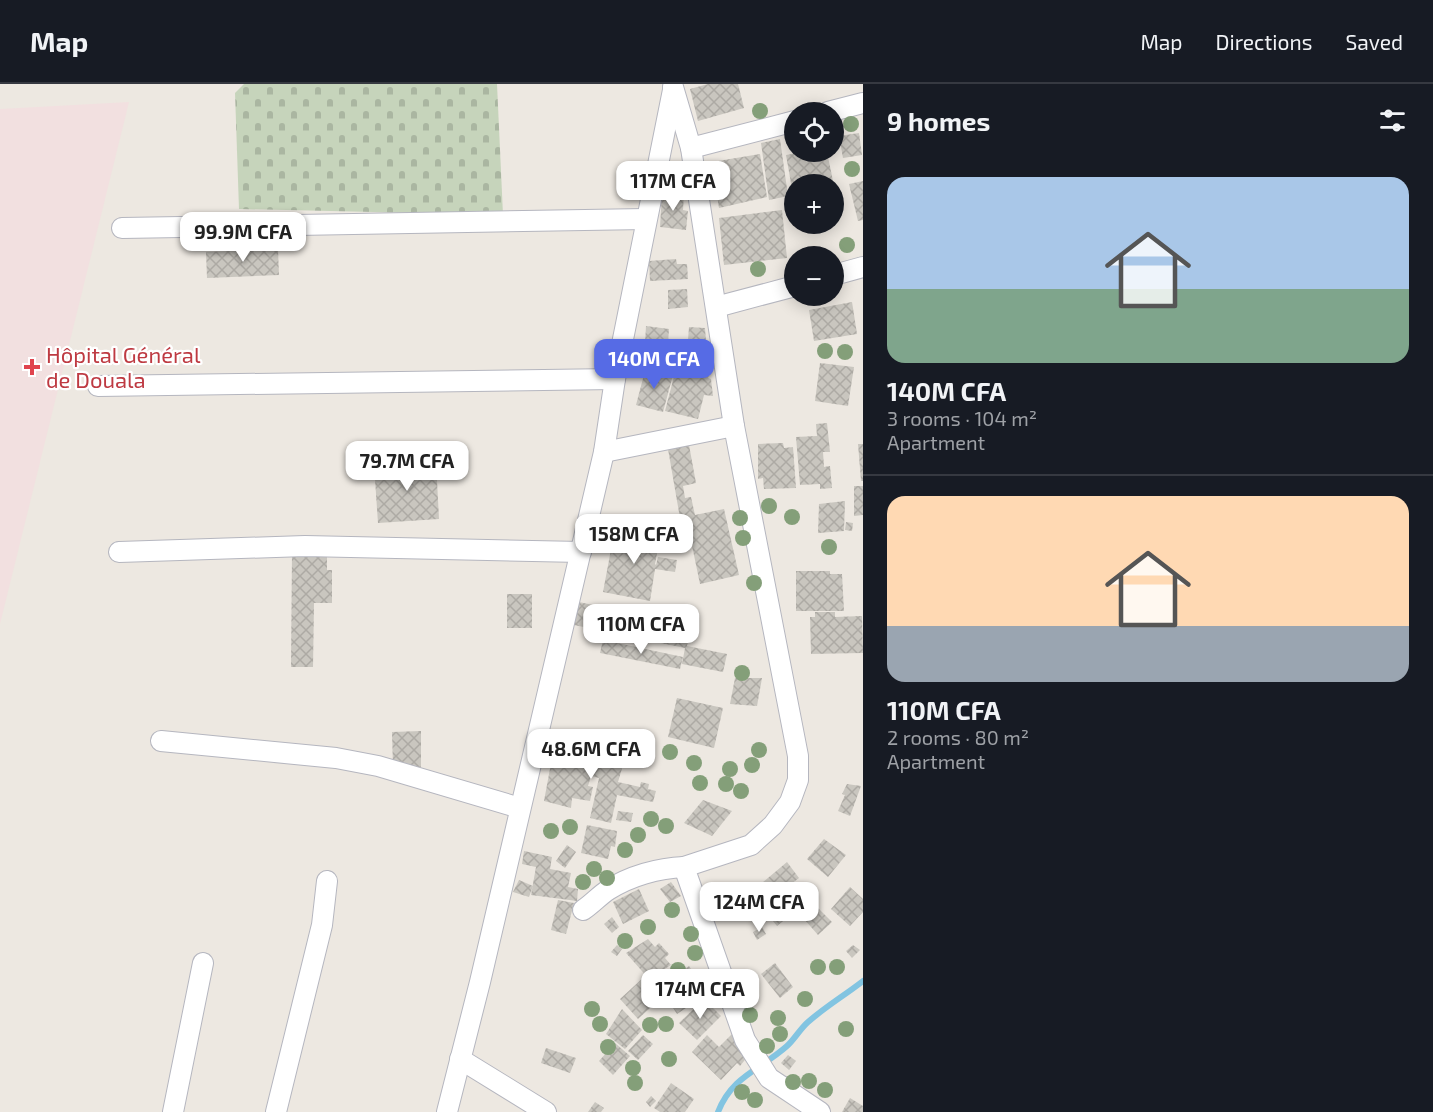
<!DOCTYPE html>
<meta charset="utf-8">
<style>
:root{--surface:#171b24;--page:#20242c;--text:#f1f3f6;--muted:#9ea1a6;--line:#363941;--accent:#566be5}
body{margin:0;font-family:"Exo 2",sans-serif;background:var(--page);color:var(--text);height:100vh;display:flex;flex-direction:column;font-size:22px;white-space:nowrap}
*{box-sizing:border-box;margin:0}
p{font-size:20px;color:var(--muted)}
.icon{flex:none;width:33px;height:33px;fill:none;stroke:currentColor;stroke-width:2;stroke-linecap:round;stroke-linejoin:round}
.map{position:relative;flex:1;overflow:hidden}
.details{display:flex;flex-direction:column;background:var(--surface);width:570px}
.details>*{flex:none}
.fabs{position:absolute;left:784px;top:18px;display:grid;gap:12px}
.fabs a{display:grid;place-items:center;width:60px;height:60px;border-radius:50%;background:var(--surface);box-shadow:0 3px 15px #0003;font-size:30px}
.price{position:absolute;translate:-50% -51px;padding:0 14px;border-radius:12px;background:#fff;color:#222;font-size:20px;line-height:39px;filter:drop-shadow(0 2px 3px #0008)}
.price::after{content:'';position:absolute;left:50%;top:36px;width:18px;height:14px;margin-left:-9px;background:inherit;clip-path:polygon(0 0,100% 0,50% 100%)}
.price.active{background:var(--accent);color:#fff}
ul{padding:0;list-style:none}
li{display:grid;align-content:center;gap:12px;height:318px;padding:0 24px}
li+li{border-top:2px solid var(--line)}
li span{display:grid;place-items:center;height:186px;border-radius:18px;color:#555}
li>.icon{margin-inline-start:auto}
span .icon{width:108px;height:108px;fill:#fffc;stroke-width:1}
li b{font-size:26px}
h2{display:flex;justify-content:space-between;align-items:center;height:72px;padding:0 24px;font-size:26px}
header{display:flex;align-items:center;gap:36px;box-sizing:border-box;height:84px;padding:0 30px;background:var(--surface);border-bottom:2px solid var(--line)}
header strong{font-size:28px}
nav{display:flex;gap:33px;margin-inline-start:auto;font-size:21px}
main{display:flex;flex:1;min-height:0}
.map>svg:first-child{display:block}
.medical{fill:#f2e0e0}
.cemetery{fill:url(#cemetery-stones)}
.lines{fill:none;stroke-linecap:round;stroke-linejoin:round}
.stream{stroke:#82c4e1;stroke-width:6}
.building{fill:url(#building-cross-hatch)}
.minor-casing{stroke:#b5b6bf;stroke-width:22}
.minor{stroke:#fff;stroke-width:20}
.tree{fill:#849f79}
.health-dot{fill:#e0444e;stroke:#fff;stroke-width:2}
.labels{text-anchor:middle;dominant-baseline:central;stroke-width:4.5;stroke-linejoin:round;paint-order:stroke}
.health-label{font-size:22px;fill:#be3a42;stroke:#fff;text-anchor:start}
</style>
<header>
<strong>Map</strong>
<nav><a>Map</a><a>Directions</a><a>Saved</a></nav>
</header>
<main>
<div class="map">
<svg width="863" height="1028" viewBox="0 0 863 1028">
<defs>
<pattern id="cemetery-stones" width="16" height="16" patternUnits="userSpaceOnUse" patternTransform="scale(1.5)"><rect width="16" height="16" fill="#c6d4bb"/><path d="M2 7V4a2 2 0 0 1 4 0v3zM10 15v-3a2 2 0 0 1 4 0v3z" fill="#aab6a1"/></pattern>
<pattern id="building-cross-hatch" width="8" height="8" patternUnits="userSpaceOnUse" patternTransform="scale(1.5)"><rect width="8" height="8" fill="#c9c6bf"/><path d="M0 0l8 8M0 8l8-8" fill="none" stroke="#adaaa4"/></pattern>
</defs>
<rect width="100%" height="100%" fill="#ede8e1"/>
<!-- medical -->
<polygon class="medical" points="129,18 0,540 0,25"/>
<!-- cemetery -->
<polygon class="cemetery" points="244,0 497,0 503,131 239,125 235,9"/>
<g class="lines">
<!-- stream -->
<path class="stream" d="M718,1028C732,992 760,986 787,962C794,956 800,945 808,938C825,923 845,911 863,897"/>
</g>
<!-- building -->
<g class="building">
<polygon points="708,0 738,0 744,24 698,37 690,5"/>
<polygon points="859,49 862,71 843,74 839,52"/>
<polygon points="780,55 788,112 769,116 761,59"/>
<polygon points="797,68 827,68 833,97 817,100 795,100 795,105 792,105 786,71 798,69"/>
<polygon points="760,70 767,113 719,124 712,78"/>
<polygon points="863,97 863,136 858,137 849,100"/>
<polygon points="662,108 684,110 683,126 688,127 686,146 660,143"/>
<polygon points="782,126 787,174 724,181 719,134"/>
<polygon points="278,165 279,191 207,194 206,168"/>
<polygon points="676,175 677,180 687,180 688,195 650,197 649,177"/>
<polygon points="687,205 688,223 668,225 668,206"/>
<polygon points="852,218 857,250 814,257 809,226"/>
<polygon points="646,242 669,245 667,274 632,269 635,259 645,259"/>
<polygon points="689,243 705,244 706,257 688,256"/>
<polygon points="820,279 854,283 848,322 815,317"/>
<polygon points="677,281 709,291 708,294 711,295 713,312 704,311 698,335 665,327"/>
<polygon points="646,283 673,291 663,328 636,321"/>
<polygon points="827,339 830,368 823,368 824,383 830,382 832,404 820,405 820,400 800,401 796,353 817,352 816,340"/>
<polygon points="783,359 784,364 793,363 796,404 764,405 763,394 758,395 758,360"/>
<polygon points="858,360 863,360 863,397 861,397"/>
<polygon points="689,361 696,399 683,402 685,414 691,413 695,431 724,425 739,491 700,500 686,433 680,434 668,365"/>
<polygon points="436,377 439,435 378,439 374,381"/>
<polygon points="854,402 863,402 863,431 854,432"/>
<polygon points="845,417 844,447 818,449 819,420"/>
<polygon points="846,438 853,439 852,447 845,446"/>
<polygon points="615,444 660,453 655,480 656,481 658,473 677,476 675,488 655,485 650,517 603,508"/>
<polygon points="327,466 327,486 332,486 332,519 314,519 313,583 291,583 292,468"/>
<polygon points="796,487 830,487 830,490 842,490 844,527 796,527"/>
<rect x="507" y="510" width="25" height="34"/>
<polygon points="579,518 691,542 687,562 727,570 723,588 682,580 685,564 574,541"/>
<polygon points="815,528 835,528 835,533 862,532 863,569 811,570 810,533 815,533"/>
<polygon points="603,556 683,573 680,585 600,569"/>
<polygon points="735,594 762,594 757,622 730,620"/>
<polygon points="677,614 723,624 714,664 668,653"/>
<polygon points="421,647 421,683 393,684 392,648"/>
<polygon points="585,649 600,653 597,665 626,671 618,698 640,703 641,698 649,700 648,705 656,707 653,718 617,711 611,739 590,734 599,694 591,692 588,702 593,703 590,717 572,714 571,724 544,717 552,674 556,675 559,662 592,670 593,664 582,662"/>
<polygon points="640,674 649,676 647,684 638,682"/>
<polygon points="847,700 861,702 850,732 838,727 845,711 842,710"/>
<polygon points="703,716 732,727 712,752 684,739"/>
<polygon points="618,727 633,729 631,738 616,736"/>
<polygon points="587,741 617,747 615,763 611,762 608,775 581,769"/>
<polygon points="824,755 846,771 828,793 807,775"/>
<polygon points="567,761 576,768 565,784 556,777"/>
<polygon points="524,767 552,773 550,785 571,789 568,803 578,805 577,817 531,811 536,783 522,780"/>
<polygon points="787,778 799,794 791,800 805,817 812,811 816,817 810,823 806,818 777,842 750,809"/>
<polygon points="519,796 533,802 529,813 513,808"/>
<polygon points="671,798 681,812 670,818 660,805"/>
<polygon points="850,803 863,815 863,828 850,842 831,825"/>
<polygon points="639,805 649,827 623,840 613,818"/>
<polygon points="738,812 745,824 725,832 722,825"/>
<polygon points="558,816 574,819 566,850 551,846"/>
<polygon points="817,823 832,838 818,851 804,835"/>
<polygon points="612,833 619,843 612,849 604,840"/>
<polygon points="762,843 766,850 757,856 753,848"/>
<polygon points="648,855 655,863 659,859 669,870 665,874 671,881 649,895 626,869"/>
<polygon points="617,861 622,865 617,872 611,868"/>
<polygon points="853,861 860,866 852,874 846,867"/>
<polygon points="775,879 793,903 780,914 761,890"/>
<polygon points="689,882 707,910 677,930 659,902"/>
<polygon points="644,893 661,914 638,935 620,915"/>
<polygon points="704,915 721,932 697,956 679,939"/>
<polygon points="622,925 642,946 625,965 606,950"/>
<polygon points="735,947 748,972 740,982 737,979 721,996 692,968 707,951 719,963"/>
<polygon points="643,951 653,960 638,976 628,967"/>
<polygon points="615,959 630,972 613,991 599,977"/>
<polygon points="546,964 576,974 570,989 541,979"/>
<polygon points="788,971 796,977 789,986 781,979"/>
<polygon points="671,999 694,1015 685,1028 660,1028 654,1024"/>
<polygon points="651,1012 656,1017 650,1023 646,1018"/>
<polygon points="850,1014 863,1022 863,1028 842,1028"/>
<polygon points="595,1018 604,1024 601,1028 588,1028"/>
</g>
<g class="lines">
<!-- minor casing -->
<g class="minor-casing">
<g id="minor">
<polyline points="673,3 691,64 734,342 798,672 798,696 790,718 773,741 751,761 684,783 745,956 769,994 820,1028"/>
<polyline points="828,28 863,19"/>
<polyline points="691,64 795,37"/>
<polyline points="122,144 646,135"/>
<polyline points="834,191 863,183"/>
<polyline points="716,223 795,202"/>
<polyline points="98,302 615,295"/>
<polyline points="604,368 734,342"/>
<polyline points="119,468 305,462 581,468"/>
<polyline points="161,657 336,674 378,682 520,724"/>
<path d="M583,826C592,820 599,812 608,806C630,792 658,784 684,783"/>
<polyline points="460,975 546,1028"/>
<polyline points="173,1028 203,879"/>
<polyline points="276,1028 322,841 327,797"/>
<polyline points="447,1028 480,898 604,368 615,295 673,6"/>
</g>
</g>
<!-- minor -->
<use href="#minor" class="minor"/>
</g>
<!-- trees -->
<g class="tree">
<circle cx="760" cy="27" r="8"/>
<circle cx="851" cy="40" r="8"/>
<circle cx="852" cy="85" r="8"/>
<circle cx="847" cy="161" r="8"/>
<circle cx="758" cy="185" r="8"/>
<circle cx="825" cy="267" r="8"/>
<circle cx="845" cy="268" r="8"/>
<circle cx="702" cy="273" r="8"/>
<circle cx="769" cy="422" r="8"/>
<circle cx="792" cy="433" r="8"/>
<circle cx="740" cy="434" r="8"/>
<circle cx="743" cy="454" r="8"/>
<circle cx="829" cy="463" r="8"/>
<circle cx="754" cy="499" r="8"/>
<circle cx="742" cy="589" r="8"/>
<circle cx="759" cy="666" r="8"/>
<circle cx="670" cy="668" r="8"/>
<circle cx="694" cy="679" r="8"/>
<circle cx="752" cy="681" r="8"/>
<circle cx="730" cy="685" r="8"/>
<circle cx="700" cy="699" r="8"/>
<circle cx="726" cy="700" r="8"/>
<circle cx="741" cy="707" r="8"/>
<circle cx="651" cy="735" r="8"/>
<circle cx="666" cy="742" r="8"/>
<circle cx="570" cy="743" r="8"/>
<circle cx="551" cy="747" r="8"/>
<circle cx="638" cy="751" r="8"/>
<circle cx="625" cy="766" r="8"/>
<circle cx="594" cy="785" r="8"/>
<circle cx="607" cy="794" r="8"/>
<circle cx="583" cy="798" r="8"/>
<circle cx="672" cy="826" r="8"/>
<circle cx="648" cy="843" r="8"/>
<circle cx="691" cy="850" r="8"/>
<circle cx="625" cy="857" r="8"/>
<circle cx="695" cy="869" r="8"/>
<circle cx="818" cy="883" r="8"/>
<circle cx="837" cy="883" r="8"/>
<circle cx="678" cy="886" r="8"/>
<circle cx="805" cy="915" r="8"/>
<circle cx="592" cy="925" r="8"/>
<circle cx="750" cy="931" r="8"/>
<circle cx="778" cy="934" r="8"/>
<circle cx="600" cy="940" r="8"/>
<circle cx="666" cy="940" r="8"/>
<circle cx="650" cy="941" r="8"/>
<circle cx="846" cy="945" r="8"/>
<circle cx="780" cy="950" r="8"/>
<circle cx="767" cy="962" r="8"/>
<circle cx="608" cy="963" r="8"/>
<circle cx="669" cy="975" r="8"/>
<circle cx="633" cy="984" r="8"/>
<circle cx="809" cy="997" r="8"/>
<circle cx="793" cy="998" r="8"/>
<circle cx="635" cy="999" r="8"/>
<circle cx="825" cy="1006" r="8"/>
<circle cx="742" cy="1008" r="8"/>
<circle cx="755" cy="1016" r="8"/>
</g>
<!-- markers -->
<path class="health-dot" d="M29 274h6v6h6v6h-6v6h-6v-6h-6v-6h6z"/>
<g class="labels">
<!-- health labels -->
<g class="health-label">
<text x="46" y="270">Hôpital Général<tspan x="46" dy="25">de Douala</tspan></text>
</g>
</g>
</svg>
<div class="fabs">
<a><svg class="icon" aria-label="locate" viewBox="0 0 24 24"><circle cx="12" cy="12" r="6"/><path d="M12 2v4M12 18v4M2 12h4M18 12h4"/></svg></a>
<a>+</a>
<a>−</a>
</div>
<b class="price" style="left:673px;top:128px">117M CFA</b>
<b class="price" style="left:243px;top:179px">99.9M CFA</b>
<b class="price active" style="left:654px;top:306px">140M CFA</b>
<b class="price" style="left:407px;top:408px">79.7M CFA</b>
<b class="price" style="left:634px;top:481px">158M CFA</b>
<b class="price" style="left:641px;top:571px">110M CFA</b>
<b class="price" style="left:591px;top:696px">48.6M CFA</b>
<b class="price" style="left:759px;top:849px">124M CFA</b>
<b class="price" style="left:700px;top:936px">174M CFA</b>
</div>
<section class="details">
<h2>9 homes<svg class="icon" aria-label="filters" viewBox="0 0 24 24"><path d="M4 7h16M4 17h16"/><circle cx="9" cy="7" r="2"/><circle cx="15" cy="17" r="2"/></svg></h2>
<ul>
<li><span style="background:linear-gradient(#a9c7e8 60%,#7fa58c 0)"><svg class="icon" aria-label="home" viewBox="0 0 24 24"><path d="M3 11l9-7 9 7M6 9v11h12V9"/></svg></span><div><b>140M CFA</b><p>3 rooms · 104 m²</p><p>Apartment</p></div></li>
<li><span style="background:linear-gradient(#ffd9b3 70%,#9aa5b1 0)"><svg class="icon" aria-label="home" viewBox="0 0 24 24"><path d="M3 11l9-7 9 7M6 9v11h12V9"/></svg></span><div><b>110M CFA</b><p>2 rooms · 80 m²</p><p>Apartment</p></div></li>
</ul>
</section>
</main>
